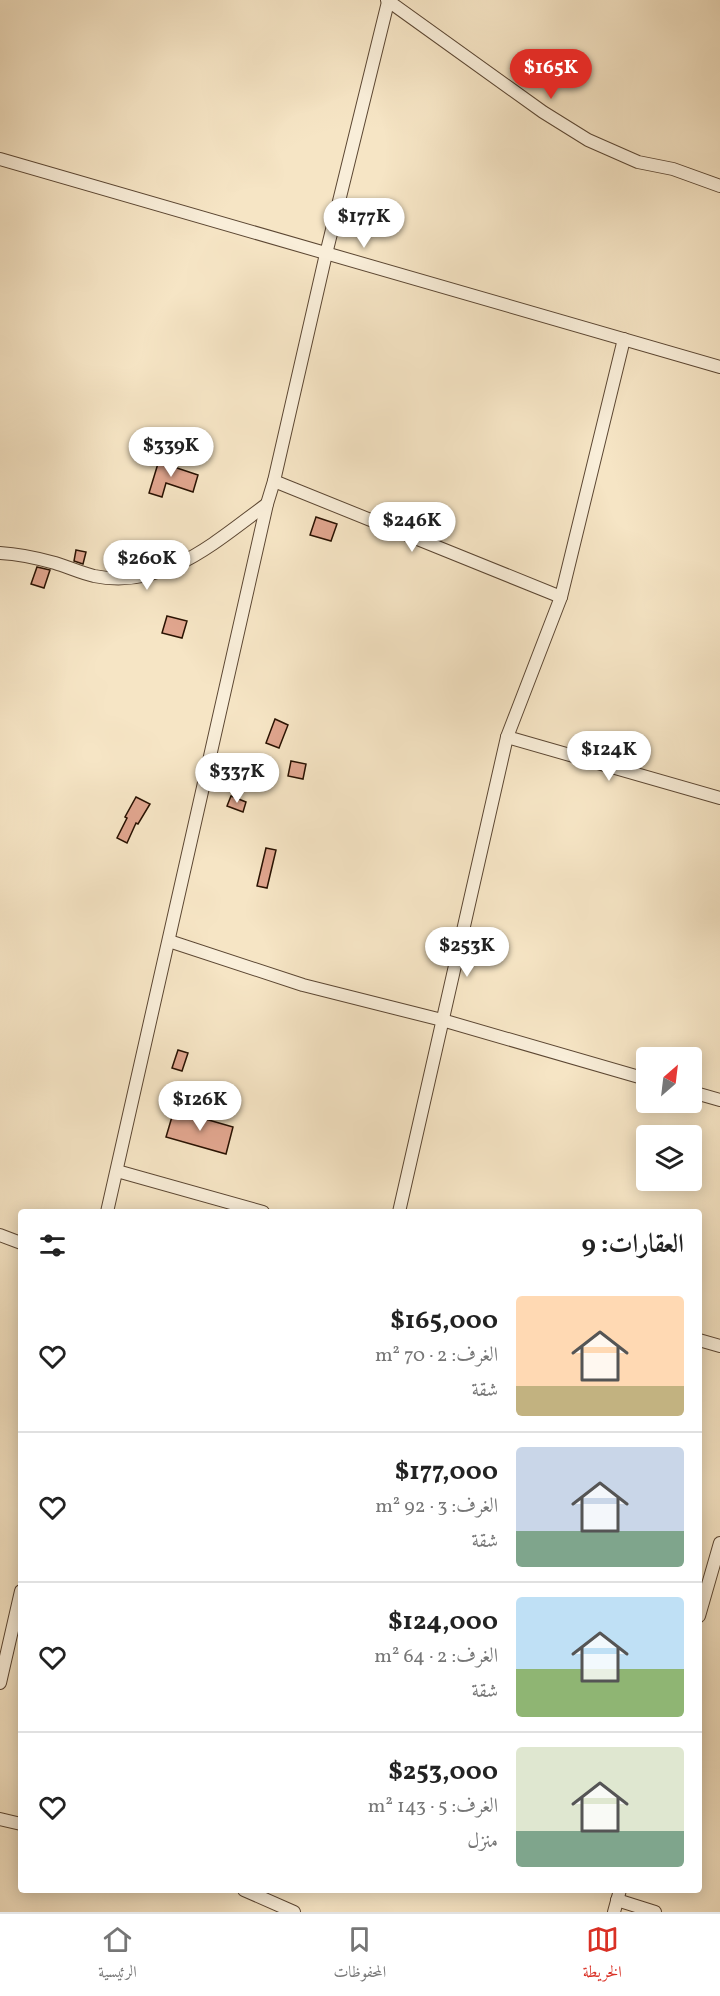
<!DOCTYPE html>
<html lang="ar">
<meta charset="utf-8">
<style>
:root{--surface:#fff;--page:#f2f2f2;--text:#222;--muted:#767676;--line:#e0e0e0;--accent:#d93025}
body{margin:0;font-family:Vollkorn,Amiri,serif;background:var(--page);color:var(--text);direction:rtl;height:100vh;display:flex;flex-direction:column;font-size:22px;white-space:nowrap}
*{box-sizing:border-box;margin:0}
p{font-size:20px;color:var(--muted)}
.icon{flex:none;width:33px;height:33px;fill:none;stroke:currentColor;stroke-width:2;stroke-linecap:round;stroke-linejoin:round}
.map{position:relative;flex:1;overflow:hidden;direction:ltr}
.drawer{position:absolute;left:18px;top:1209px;width:684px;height:684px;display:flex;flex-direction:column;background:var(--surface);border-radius:6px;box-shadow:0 3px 15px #0003;direction:rtl}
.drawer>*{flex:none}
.needle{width:39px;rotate:28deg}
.tools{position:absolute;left:636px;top:1047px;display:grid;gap:12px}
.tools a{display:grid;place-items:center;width:66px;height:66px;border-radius:6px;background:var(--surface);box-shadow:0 3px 15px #0003;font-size:30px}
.price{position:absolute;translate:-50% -51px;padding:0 14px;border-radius:21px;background:#fff;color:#222;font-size:20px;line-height:39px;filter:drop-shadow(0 2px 3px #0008)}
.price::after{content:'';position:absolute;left:50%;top:36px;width:18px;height:14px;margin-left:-9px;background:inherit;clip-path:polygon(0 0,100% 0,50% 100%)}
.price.current{background:var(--accent);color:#fff}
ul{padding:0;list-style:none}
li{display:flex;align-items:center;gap:18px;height:150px;padding:0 18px}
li+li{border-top:2px solid var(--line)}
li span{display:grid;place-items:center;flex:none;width:168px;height:120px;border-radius:6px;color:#555}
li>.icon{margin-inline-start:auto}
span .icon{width:72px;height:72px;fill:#fffc;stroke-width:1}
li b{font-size:26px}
h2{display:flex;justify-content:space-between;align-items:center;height:72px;padding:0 18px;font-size:26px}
.menu{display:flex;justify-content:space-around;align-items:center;height:84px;border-top:2px solid var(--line);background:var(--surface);font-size:16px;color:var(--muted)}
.menu a{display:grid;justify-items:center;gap:3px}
.menu .current{color:var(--accent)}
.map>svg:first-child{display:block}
.building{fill:#e1a68f;stroke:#291202;stroke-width:1.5}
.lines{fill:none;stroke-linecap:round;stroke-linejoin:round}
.minor-casing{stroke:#5c4733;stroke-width:14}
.minor{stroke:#f9eed9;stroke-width:12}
</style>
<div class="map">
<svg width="720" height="1912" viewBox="0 0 720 1912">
<rect width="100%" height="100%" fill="#f6e5c5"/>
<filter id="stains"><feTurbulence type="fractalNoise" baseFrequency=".00333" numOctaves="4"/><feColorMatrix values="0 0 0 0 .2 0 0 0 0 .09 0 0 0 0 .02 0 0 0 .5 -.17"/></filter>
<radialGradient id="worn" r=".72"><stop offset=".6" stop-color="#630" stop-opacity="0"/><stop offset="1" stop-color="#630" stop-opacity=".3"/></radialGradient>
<!-- building -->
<g class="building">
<polygon points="160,457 175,462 174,467 198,475 193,492 166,483 162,497 149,493"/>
<polygon points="316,517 337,524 331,541 310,535"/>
<polygon points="76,550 86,552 83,564 74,561"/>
<polygon points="37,567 50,570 44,588 31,584"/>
<polygon points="167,616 187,621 182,638 162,633"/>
<polygon points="275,719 288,725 279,748 266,743"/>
<polygon points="291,761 306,764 303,779 288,776"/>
<polygon points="231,796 246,802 243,812 227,806"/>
<polygon points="136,797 150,804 138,824 136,823 127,843 117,838 127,818 125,817"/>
<polygon points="266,848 276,850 267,888 257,886"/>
<polygon points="178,1050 188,1053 182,1071 172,1068"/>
<polygon points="174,1110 233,1127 226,1154 166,1137"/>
</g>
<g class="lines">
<!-- minor casing -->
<g class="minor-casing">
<g id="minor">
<polyline points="387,0 543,112 588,140 638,162 673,169 720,186"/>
<polyline points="0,159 720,367"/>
<polyline points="274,481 561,597"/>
<path d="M0,553C18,554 37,558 55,563C68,567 81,573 94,576C164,590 215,542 267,504"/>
<polyline points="507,737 720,798"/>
<polyline points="169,941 303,985 442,1020 646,1079"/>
<polyline points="692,1092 720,1100"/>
<polyline points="117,1171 263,1212"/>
<polyline points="107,1212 267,504 274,481 326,254 388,2"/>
<polyline points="399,1212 507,737 561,597 624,339"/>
<polyline points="0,1235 21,1243"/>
<polyline points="699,1340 720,1346"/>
<polyline points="699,1616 720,1543"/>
<polyline points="0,1683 21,1591"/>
<polyline points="0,1819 21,1824"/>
<polyline points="244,1890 294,1912"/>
<polyline points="617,1900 655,1912"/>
<polyline points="614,1912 620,1890"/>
</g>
</g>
<!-- minor -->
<use href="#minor" class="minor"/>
</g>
<rect width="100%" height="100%" filter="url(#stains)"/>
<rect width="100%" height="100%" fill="url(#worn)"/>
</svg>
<div class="tools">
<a><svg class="needle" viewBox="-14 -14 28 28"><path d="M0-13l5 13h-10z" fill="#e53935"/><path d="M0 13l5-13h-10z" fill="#767676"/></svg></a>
<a><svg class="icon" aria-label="layers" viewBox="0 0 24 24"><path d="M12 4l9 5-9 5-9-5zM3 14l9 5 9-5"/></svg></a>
</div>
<b class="price current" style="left:551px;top:100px">$165K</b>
<b class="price" style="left:364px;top:249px">$177K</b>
<b class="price" style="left:171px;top:478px">$339K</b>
<b class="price" style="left:412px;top:553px">$246K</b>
<b class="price" style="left:147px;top:591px">$260K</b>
<b class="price" style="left:609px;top:782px">$124K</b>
<b class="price" style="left:237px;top:804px">$337K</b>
<b class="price" style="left:467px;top:978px">$253K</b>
<b class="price" style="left:200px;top:1132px">$126K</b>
<section class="drawer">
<h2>العقارات: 9<svg class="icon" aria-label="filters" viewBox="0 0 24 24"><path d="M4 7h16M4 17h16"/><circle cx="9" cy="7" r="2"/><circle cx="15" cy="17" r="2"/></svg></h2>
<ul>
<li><span style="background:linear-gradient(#ffd9b3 75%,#c2b280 0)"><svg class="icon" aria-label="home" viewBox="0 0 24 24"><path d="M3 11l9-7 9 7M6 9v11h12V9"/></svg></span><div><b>$165,000</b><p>الغرف: 2 · 70 m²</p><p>شقة</p></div><svg class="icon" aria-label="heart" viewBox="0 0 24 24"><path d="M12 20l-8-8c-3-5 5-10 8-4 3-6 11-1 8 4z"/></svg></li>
<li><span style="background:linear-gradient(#c9d6e8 70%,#7fa58c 0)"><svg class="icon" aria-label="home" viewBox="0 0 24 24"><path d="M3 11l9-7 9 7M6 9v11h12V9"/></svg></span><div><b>$177,000</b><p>الغرف: 3 · 92 m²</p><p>شقة</p></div><svg class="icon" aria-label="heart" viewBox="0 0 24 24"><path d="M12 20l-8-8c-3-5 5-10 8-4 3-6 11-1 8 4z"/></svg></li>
<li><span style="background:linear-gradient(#bfe0f5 60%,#8fb573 0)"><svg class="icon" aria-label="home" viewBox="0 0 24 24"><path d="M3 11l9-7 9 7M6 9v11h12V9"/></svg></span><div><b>$124,000</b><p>الغرف: 2 · 64 m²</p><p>شقة</p></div><svg class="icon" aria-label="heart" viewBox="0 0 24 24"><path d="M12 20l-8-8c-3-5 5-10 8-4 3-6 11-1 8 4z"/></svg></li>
<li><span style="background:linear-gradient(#dfe7d0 70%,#7fa58c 0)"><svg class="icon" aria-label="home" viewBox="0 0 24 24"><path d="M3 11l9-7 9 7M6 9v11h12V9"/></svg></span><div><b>$253,000</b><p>الغرف: 5 · 143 m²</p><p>منزل</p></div><svg class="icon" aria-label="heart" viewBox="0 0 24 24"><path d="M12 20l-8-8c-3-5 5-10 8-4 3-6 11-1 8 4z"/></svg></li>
</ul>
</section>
</div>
<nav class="menu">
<a class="current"><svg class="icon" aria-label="map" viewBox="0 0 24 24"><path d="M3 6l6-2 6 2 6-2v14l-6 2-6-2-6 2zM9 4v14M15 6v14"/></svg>الخريطة</a>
<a><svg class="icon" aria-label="saved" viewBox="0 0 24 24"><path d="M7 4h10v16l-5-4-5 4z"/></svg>المحفوظات</a>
<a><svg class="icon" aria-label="home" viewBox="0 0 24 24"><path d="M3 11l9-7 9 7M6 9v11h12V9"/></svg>الرئيسية</a>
</nav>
